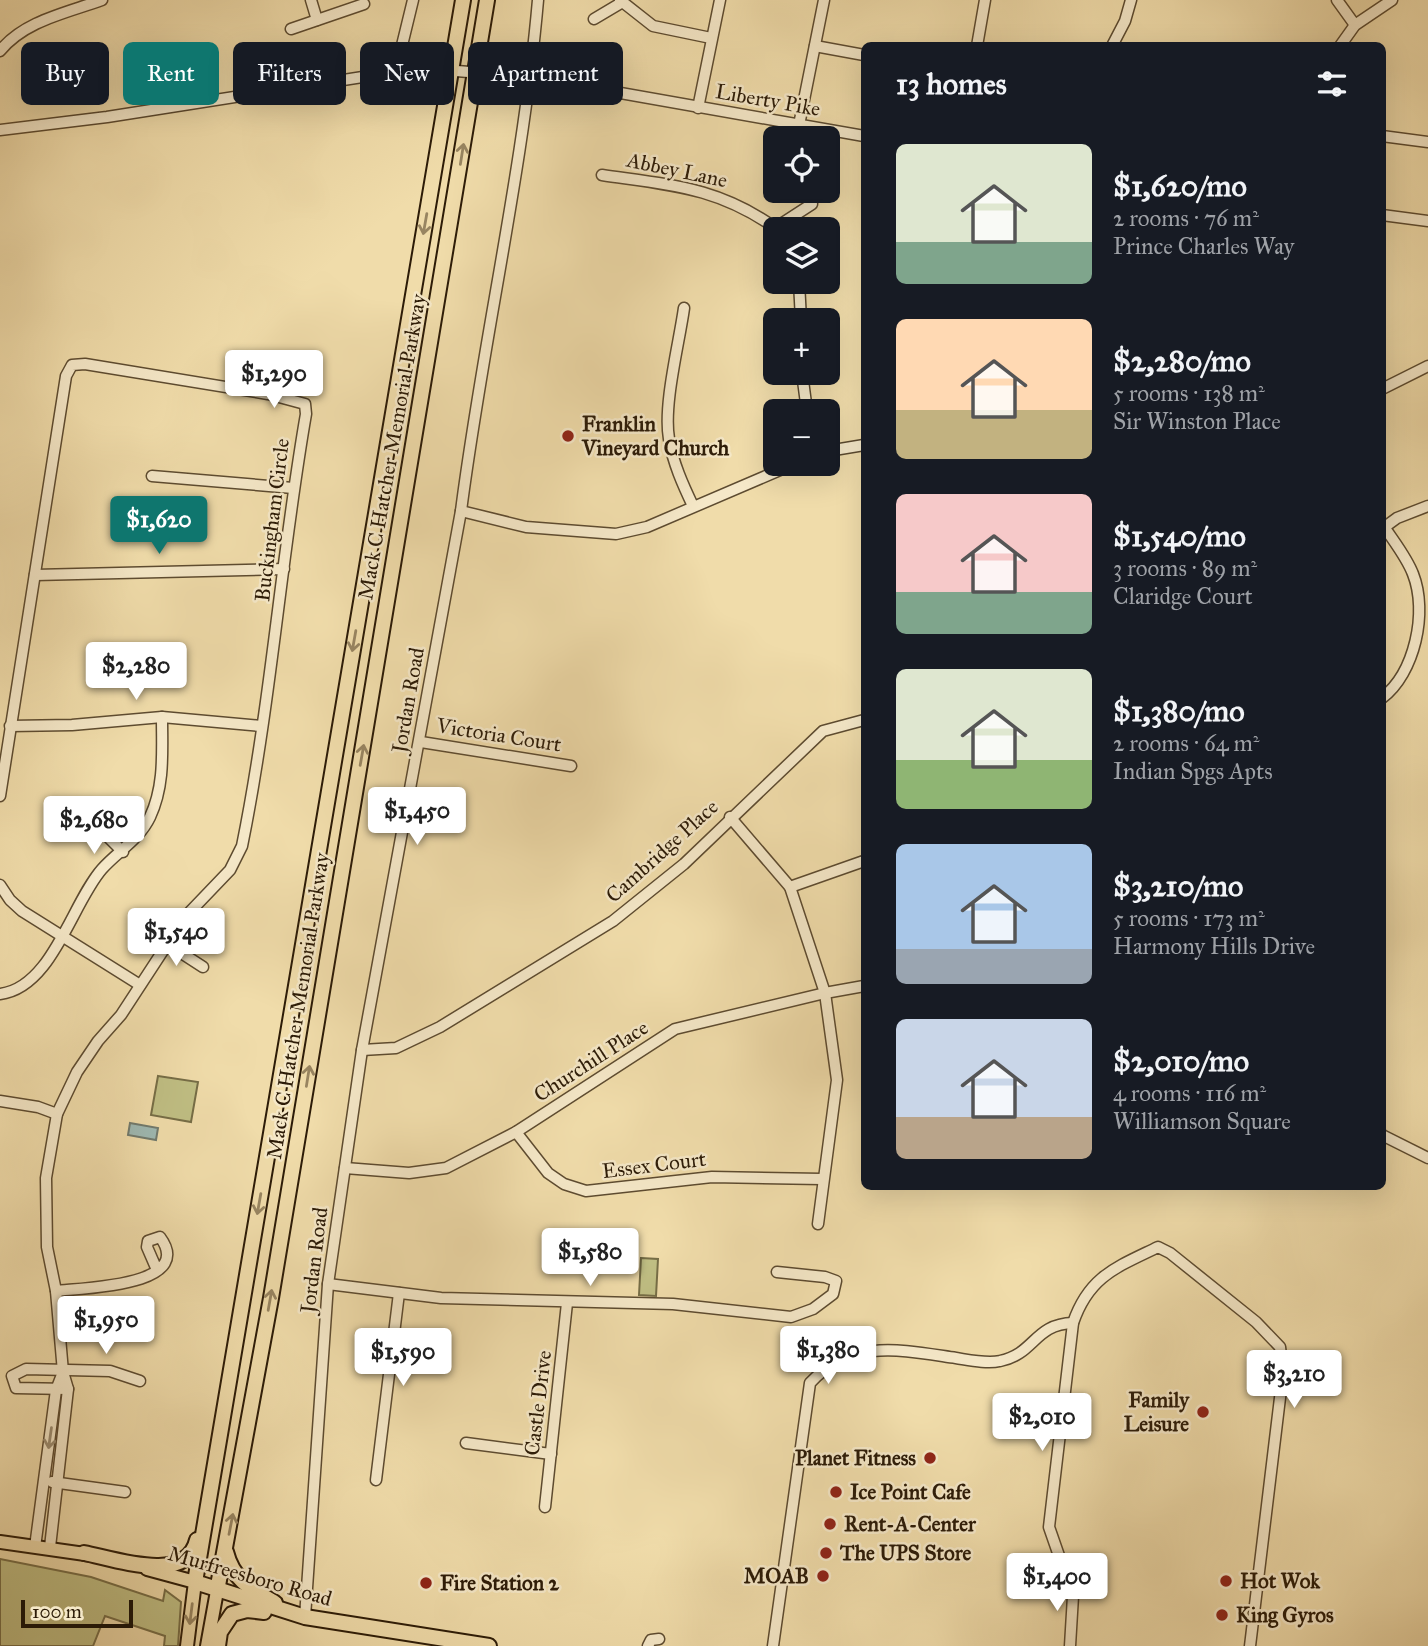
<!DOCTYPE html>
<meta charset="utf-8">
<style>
:root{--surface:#171b24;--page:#20242c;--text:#f1f3f6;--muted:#9ea1a6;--accent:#0f766e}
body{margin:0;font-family:"IM FELL Great Primer",serif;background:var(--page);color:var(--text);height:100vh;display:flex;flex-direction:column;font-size:26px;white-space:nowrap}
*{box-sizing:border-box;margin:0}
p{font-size:23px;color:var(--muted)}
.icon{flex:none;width:38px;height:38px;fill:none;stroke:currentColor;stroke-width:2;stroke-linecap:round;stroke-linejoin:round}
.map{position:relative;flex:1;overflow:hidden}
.details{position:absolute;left:861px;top:42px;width:525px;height:1148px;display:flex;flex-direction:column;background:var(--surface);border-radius:10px;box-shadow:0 7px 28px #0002}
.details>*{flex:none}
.top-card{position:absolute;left:21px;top:42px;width:665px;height:63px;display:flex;gap:14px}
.fabs{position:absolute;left:763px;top:126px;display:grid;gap:14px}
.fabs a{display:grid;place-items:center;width:77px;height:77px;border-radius:10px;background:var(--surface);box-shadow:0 7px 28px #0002;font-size:35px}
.scale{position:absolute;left:21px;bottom:18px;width:112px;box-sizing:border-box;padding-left:7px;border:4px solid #2c1b07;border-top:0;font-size:19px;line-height:24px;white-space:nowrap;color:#2c1b07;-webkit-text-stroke:5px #f5e8c8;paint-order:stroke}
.price{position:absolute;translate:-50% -60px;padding:0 16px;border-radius:7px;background:#fff;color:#222;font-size:23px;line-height:46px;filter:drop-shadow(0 2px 4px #0008)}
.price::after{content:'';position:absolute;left:50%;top:42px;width:21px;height:16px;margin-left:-10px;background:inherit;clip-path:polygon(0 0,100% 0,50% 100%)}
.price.selected{background:var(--accent);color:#fff}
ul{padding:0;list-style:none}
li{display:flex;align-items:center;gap:21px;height:175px;padding:0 35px}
li span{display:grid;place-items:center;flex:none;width:196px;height:140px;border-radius:10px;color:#555}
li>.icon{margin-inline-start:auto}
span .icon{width:84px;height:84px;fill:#fffc;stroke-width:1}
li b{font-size:30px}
h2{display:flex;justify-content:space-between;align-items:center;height:84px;padding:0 35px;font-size:30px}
.pill{padding:0 24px;border-radius:10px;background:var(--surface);box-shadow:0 7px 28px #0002;font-size:24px;line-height:63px}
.pill.selected{background:var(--accent);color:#fff}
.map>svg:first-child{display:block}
.green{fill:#c0bf84;stroke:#766d46;stroke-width:2}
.water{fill:#9eb9b3;stroke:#707a6e;stroke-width:2}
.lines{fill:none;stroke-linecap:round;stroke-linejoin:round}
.minor-casing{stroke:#5d4b30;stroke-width:13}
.major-casing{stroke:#2c1b07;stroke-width:16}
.highway-casing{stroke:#2c1b07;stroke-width:18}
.minor{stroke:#f5e8c8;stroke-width:10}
.major{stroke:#f0dcaa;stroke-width:12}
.highway{stroke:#f0dcaa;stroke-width:14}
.oneway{stroke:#988561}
.oneway2{stroke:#9b8c71}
.poi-dot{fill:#8f2418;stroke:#f5e8c8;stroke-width:2.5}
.labels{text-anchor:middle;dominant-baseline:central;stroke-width:5;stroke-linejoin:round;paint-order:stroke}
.street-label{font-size:21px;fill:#2c1b07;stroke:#f5e8c8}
.poi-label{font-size:21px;font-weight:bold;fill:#2c1b07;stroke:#f5e8c8;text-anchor:start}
</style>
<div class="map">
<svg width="1428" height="1646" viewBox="0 0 1428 1646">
<rect width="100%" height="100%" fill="#f0dcaa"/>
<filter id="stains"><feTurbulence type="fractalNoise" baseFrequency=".00286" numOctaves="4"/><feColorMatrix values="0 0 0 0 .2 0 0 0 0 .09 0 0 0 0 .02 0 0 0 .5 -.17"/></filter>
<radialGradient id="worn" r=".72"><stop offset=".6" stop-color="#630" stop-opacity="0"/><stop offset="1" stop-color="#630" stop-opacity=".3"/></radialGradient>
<!-- green -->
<g class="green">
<polygon points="158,1076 198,1082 191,1122 151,1115"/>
<polygon points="641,1258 658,1259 656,1296 639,1295"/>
<polygon points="0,1559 91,1577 163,1601 165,1590 181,1602 178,1646 164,1646 165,1636 105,1616 93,1646 0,1646"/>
</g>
<!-- water -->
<polygon class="water" points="130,1123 158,1128 156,1140 128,1135"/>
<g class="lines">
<!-- minor casing -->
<g class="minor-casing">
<g id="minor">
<polyline points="311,0 317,20"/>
<polyline points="620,0 653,26 711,38"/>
<polyline points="1337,0 1355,25"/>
<polyline points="594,19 621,3"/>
<polyline points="291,29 364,4"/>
<polyline points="815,46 864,55"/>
<polyline points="977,46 985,0"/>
<polyline points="1112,46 1125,21 1131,0"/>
<polyline points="1340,46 1355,25 1392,0"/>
<path d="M0,51C24,21 66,13 102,0"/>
<polyline points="396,70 413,0"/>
<polyline points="698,108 720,0"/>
<polyline points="799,125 824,0"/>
<polyline points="0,130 107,117 420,68 530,77 864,136"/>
<polyline points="1382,136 1428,142"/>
<path d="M602,175C671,185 718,187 777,229"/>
<polyline points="1382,215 1428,221"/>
<polyline points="775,228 812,204"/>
<polyline points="799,282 801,320"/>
<path d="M684,308C679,344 663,405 669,439C673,463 683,485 693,506"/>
<polyline points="802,373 807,411"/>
<polyline points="1382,389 1428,366"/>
<polyline points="828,451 864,445"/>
<polyline points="152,476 293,488"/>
<polyline points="461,511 526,527 616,534 647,527 794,464"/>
<polyline points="1382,529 1397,518 1428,506"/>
<polyline points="35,575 284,569"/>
<path d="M1382,698C1415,673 1428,612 1413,574C1407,558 1395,543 1385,528"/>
<polyline points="10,726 72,725 162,717 261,726"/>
<polyline points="421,742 571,766"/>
<path d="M0,796L66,376L72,365L85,364L268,394L305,404L306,414C281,557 271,703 242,846L230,870L185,917L121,1015L98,1041L77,1072L57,1114L46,1178L47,1247L56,1291L63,1372L68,1389L50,1547"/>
<polyline points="730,817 790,887 825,993 837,1080 818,1224"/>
<polyline points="94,823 123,852"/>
<polyline points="0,885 10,900 22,911 140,985"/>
<polyline points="790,887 864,861"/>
<polyline points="166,943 203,967"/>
<path d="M0,994C52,988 72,903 102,869C118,851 139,840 150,817C165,785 162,751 162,717"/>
<polyline points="362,1050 396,1048 440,1027 613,921 684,864 823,731 864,720"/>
<polyline points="0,1101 38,1107 57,1114"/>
<polyline points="516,1132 548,1173 564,1184 586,1191 712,1177 822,1179"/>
<polyline points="1382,1135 1428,1158"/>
<polyline points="345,1168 409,1173 446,1168 516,1132 675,1029 825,993 864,986"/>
<polyline points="328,1284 441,1298 673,1304 791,1317 813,1309 833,1294 836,1281 825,1277 777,1272"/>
<path d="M56,1291C79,1288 197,1287 160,1237L148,1241L147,1247L157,1270"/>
<polyline points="68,1389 16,1388 12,1376 26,1369 110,1371 140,1381"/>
<polyline points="466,1443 551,1454"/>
<polyline points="376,1480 399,1293"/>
<polyline points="52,1482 125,1492"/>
<polyline points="545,1507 567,1303"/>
<polyline points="35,1547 56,1390 63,1372"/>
<path d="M305,1617L328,1284L362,1050L461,511C483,340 523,172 538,0"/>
<polyline points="648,1646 651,1640 659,1639"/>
<path d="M773,1646L810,1383C852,1338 901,1350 956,1358C969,1360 987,1364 1000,1361C1035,1354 1034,1324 1073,1323"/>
<path d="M1070,1646L1073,1596L1049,1527L1073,1323C1089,1276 1117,1267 1158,1247L1170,1253L1256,1322L1280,1347L1283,1373L1250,1646"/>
</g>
</g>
<!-- major casing -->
<g class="major-casing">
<g id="major">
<polyline points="0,1542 92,1555"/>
<polyline points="147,1569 195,1582 187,1646"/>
<polyline points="207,1646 217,1591"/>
</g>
</g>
<!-- highway casing -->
<g class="highway-casing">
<g id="highway">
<polyline points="463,0 195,1582 305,1617 489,1646"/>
<path d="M226,1552C233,1580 251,1589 275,1603"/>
<path d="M84,1553C115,1559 187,1585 197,1540"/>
<polyline points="217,1591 271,1298 487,0"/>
<polyline points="218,1646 220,1632 232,1614 247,1610 264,1612"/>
</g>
</g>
<!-- minor -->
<use href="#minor" class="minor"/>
<!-- major -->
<use href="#major" class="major"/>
<!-- highway -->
<use href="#highway" class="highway"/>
</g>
<!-- one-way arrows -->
<defs><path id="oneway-shaft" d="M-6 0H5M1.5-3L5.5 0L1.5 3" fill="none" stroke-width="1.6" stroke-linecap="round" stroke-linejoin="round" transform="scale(1.75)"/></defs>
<g class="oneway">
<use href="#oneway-shaft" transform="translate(462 154) rotate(-81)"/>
<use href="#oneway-shaft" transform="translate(425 224) rotate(100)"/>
<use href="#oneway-shaft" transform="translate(354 641) rotate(100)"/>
<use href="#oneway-shaft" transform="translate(362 755) rotate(-80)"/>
<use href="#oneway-shaft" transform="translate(308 1076) rotate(-81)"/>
<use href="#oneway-shaft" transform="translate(259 1204) rotate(100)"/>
<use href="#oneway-shaft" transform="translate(270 1300) rotate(-80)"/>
<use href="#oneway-shaft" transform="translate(231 1524) rotate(-79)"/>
<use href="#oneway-shaft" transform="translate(191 1614) rotate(97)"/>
</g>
<use class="oneway2" href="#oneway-shaft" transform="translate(50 1438) rotate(98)"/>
<!-- markers -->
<g class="poi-dot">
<circle cx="568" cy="436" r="7"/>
<circle cx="1203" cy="1412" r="7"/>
<circle cx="930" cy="1458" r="7"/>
<circle cx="836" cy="1492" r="7"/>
<circle cx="830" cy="1524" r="7"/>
<circle cx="826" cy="1553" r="7"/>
<circle cx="823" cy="1576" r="7"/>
<circle cx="1226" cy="1581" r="7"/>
<circle cx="426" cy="1583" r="7"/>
<circle cx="1222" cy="1615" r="7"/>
</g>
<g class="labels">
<!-- street labels -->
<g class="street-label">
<text transform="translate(768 100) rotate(10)">Liberty Pike</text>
<text transform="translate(677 170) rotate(12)">Abbey Lane</text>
<text transform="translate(392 447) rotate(-80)">Mack C Hatcher Memorial Parkway</text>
<text transform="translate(272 520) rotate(-83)">Buckingham Circle</text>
<text transform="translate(408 700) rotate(-80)">Jordan Road</text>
<text transform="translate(499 735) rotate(9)">Victoria Court</text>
<text transform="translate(662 851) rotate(-42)">Cambridge Place</text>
<text transform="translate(298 1006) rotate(-81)">Mack C Hatcher Memorial Parkway</text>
<text transform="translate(591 1061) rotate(-33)">Churchill Place</text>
<text transform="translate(654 1165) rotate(-7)">Essex Court</text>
<text transform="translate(314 1260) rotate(-83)">Jordan Road</text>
<text transform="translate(538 1403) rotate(-83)">Castle Drive</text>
<text transform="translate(250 1576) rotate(16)">Murfreesboro Road</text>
</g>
<!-- poi labels -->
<g class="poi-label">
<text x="582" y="424">Franklin<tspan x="582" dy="24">Vineyard Church</tspan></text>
<text x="1189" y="1400" text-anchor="end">Family<tspan x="1189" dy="24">Leisure</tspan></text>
<text x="916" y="1458" text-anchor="end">Planet Fitness</text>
<text x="850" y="1492">Ice Point Cafe</text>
<text x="844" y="1524">Rent-A-Center</text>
<text x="840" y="1553">The UPS Store</text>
<text x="809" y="1576" text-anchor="end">MOAB</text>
<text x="1240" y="1581">Hot Wok</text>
<text x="440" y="1583">Fire Station 2</text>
<text x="1236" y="1615">King Gyros</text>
</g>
</g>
<rect width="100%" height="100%" filter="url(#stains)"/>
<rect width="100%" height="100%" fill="url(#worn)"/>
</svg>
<div class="fabs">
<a><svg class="icon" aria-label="locate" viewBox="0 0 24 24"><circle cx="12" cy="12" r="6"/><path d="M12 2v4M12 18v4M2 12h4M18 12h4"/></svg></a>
<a><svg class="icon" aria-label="layers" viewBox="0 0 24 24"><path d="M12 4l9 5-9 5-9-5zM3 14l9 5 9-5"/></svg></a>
<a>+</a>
<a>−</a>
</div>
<div class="scale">100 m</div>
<b class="price" style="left:274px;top:410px">$1,290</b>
<b class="price selected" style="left:159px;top:556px">$1,620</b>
<b class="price" style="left:136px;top:702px">$2,280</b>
<b class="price" style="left:417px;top:847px">$1,450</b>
<b class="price" style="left:94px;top:856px">$2,680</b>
<b class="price" style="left:176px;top:968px">$1,540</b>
<b class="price" style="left:590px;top:1288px">$1,580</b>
<b class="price" style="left:106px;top:1356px">$1,950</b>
<b class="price" style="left:828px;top:1386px">$1,380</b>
<b class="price" style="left:403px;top:1388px">$1,590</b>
<b class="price" style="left:1294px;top:1410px">$3,210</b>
<b class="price" style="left:1042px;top:1453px">$2,010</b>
<b class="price" style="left:1057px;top:1613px">$1,400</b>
<div class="top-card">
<a class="pill">Buy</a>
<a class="pill selected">Rent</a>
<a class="pill">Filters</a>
<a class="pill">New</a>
<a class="pill">Apartment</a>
</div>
<section class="details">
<h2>13 homes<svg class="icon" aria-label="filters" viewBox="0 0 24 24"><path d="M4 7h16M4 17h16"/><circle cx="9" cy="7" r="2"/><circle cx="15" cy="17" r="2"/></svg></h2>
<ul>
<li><span style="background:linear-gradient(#dfe7d0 70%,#7fa58c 0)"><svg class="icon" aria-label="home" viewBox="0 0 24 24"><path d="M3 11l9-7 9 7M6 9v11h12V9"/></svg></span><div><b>$1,620/mo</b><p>2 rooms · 76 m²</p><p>Prince Charles Way</p></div></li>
<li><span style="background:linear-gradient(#ffd9b3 65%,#c2b280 0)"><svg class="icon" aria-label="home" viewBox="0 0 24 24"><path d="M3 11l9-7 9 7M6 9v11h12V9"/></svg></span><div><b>$2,280/mo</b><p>5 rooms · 138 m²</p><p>Sir Winston Place</p></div></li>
<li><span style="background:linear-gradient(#f6c9c9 70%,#7fa58c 0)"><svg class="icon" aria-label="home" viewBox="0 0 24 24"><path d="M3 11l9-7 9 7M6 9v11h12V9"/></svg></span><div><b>$1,540/mo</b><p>3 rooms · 89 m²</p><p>Claridge Court</p></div></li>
<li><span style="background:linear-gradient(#dfe7d0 65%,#8fb573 0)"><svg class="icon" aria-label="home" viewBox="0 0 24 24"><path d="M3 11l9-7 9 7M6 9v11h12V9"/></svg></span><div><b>$1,380/mo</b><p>2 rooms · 64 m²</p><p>Indian Spgs Apts</p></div></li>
<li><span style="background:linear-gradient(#a9c7e8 75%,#9aa5b1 0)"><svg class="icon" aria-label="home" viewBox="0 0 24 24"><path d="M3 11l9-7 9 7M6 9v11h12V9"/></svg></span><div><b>$3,210/mo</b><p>5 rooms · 173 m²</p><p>Harmony Hills Drive</p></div></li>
<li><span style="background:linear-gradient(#c9d6e8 70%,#b9a48a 0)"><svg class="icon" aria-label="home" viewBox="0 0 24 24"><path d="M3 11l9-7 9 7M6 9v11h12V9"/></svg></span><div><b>$2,010/mo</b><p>4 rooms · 116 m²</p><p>Williamson Square</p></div></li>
</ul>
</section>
</div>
